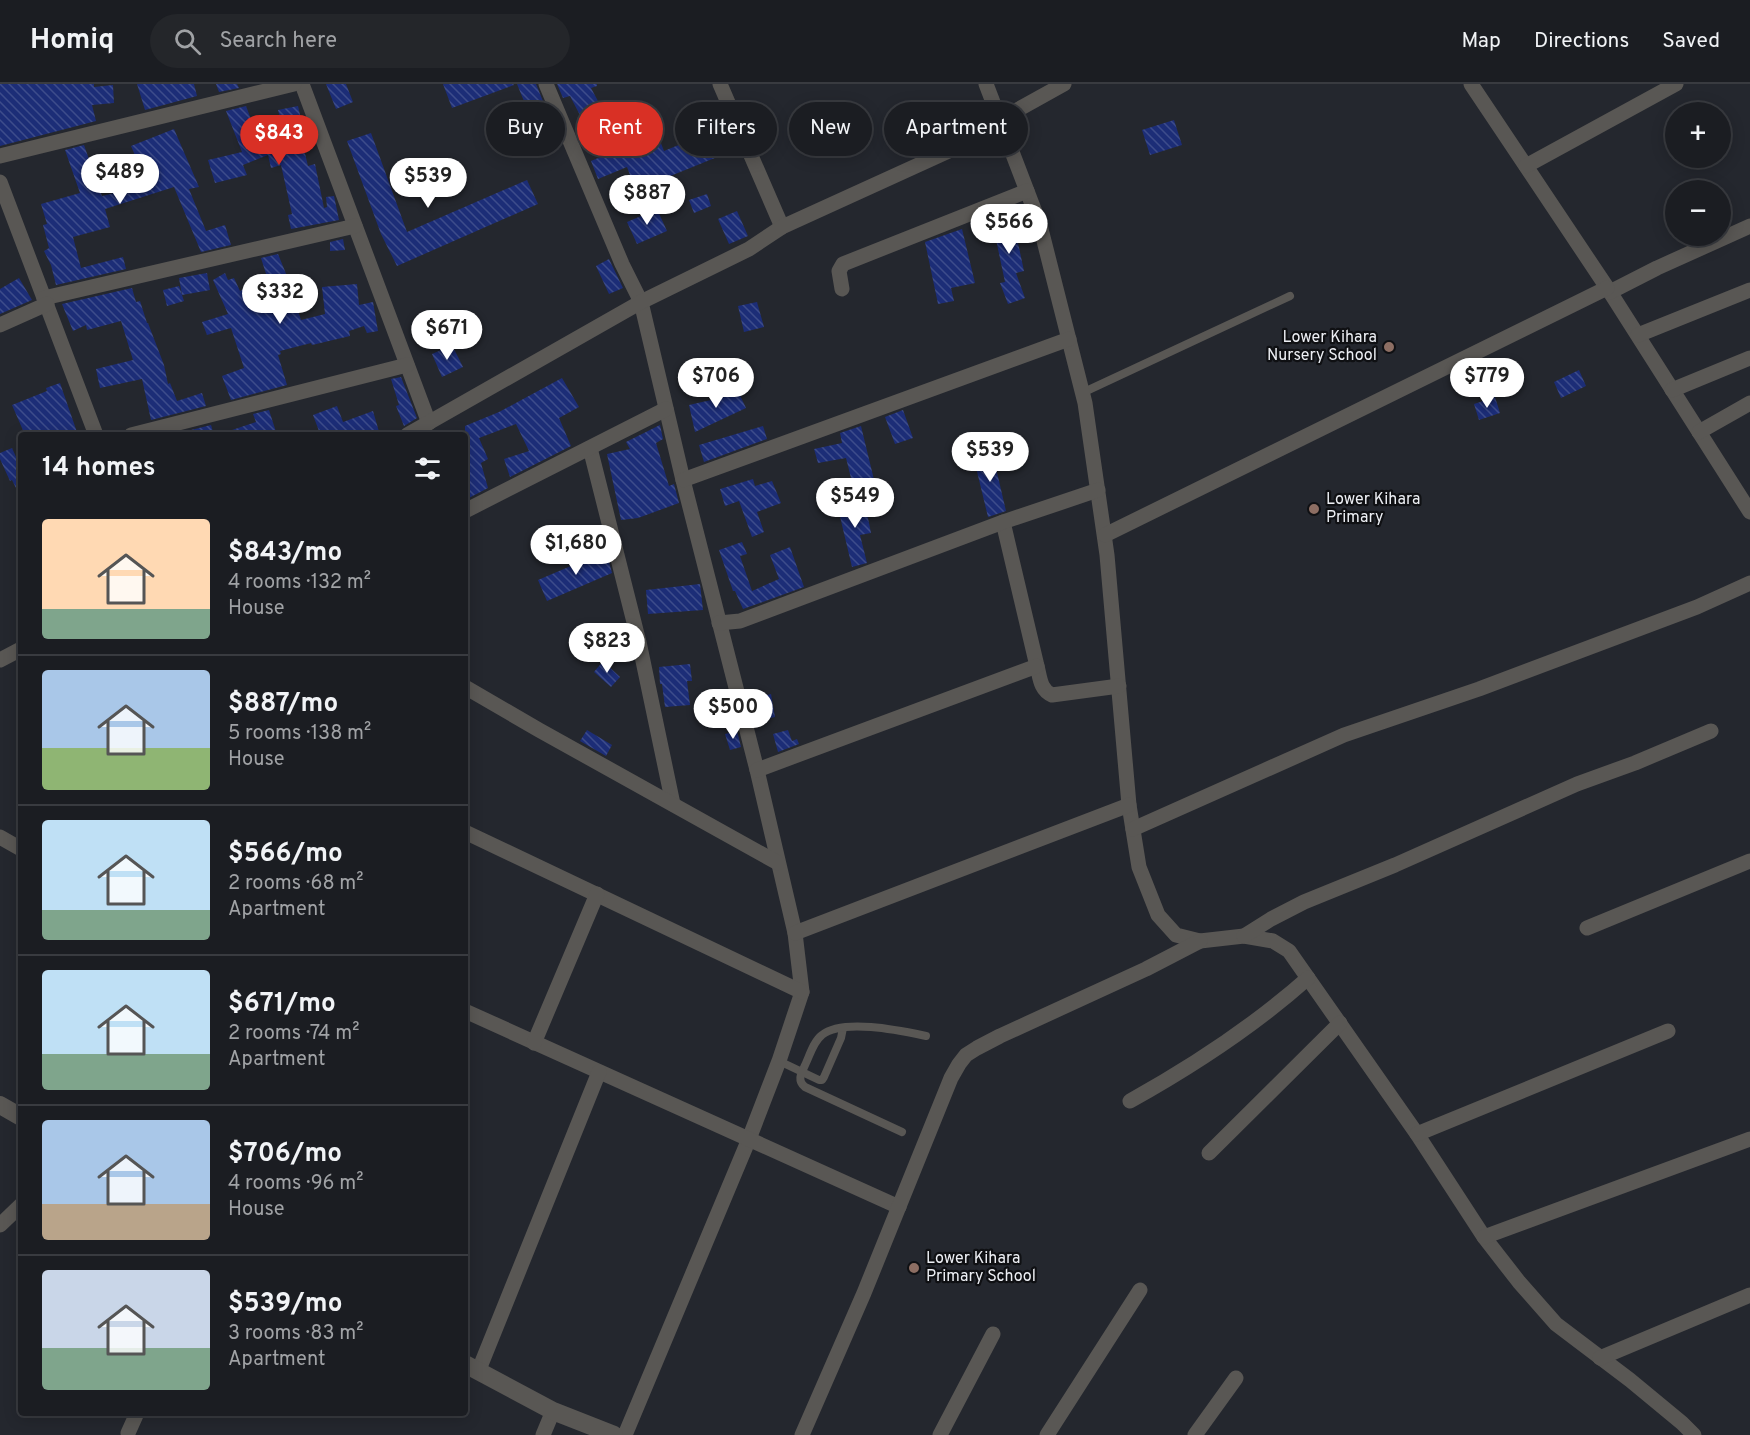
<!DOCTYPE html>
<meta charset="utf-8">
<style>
:root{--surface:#1b1d22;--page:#24262a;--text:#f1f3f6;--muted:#a0a2a5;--line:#393b40;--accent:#d93025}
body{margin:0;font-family:Overpass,sans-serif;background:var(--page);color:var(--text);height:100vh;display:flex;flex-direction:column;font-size:22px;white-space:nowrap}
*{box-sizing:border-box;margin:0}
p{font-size:20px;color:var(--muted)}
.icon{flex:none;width:33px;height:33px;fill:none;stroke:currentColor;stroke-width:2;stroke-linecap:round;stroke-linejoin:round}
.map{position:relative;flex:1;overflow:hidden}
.sheet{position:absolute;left:18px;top:348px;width:450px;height:984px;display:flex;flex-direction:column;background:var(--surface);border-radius:6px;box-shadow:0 3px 15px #0003,0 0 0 2px var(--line)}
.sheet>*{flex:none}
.guide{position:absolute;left:486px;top:18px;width:570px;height:54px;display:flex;gap:12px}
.fabs{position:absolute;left:1665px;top:18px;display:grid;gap:12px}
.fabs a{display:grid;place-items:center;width:66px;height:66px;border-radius:50%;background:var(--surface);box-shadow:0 3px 15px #0003,0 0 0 2px var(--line);font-size:30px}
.price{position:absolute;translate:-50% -51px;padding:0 14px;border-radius:21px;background:#fff;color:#222;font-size:20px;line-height:39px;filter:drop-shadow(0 2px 3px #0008)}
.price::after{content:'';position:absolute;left:50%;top:36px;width:18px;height:14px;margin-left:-9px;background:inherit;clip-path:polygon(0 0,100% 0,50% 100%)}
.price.selected{background:var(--accent);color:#fff}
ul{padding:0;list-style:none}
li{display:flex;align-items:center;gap:18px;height:150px;padding:0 24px}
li+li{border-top:2px solid var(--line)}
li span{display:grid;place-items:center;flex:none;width:168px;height:120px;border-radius:6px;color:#555}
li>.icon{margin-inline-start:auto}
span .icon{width:72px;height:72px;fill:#fffc;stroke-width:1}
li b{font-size:26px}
h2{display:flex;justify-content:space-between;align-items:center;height:72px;padding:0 24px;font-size:26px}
.pill{padding:0 21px;border-radius:27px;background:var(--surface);box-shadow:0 3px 15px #0003,0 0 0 2px var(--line);font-size:21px;line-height:54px}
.pill.selected{background:var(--accent);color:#fff}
header{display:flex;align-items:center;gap:36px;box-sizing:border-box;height:84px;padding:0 30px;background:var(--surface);border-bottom:2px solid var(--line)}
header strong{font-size:28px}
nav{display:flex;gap:33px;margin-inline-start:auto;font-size:21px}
.search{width:420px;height:54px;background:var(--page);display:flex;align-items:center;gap:15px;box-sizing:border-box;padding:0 21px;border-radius:33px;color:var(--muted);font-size:22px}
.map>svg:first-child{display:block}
.building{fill:url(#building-back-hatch)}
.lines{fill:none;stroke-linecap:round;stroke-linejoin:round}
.service{stroke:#595754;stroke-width:8}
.minor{stroke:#595754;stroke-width:15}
.tertiary{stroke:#595754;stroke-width:18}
.education-dot{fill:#8d6e63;stroke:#0f1013;stroke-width:2}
.labels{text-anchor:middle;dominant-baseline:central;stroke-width:4.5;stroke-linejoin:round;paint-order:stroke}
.poi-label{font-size:16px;fill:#edeff4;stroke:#0f1013;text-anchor:start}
</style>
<header>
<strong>Homiq</strong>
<div class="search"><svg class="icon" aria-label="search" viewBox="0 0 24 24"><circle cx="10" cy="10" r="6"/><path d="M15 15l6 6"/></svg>Search here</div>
<nav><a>Map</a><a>Directions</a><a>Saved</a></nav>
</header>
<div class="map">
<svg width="1750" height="1351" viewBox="0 0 1750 1351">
<defs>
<pattern id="building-back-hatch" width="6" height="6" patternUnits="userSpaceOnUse" patternTransform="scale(1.5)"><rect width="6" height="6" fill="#1c2d77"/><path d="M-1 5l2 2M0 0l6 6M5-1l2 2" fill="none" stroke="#3d4c8b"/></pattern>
</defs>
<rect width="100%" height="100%" fill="#24272e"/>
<!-- building -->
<g class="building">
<polygon points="0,0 94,0 94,3 113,1 114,19 92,21 96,37 0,62"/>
<polygon points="137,0 194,0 197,12 145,26"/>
<polygon points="216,0 237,0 239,4 219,8"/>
<polygon points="326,0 346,0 353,18 336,25"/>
<polygon points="443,0 513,0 514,1 452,24"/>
<polygon points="517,0 536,0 558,54 525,67 516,43 532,37"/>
<polygon points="557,0 597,0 597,2 591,4 613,45 595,49 592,35 584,39 570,12 563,14"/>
<polygon points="246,22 262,64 286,57 278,26 298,22 303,43 299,44 308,82 315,80 324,124 327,123 326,113 334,112 339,136 291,145 288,131 292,130 281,81 271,84 268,71 243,81 247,91 215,99 208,76 242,68 226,27"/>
<polygon points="1174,36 1182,61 1150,71 1142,46"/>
<polygon points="727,41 737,65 663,95 664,100 659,101 666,120 648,126 638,97 633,99 627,83 598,95 591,77 657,49 664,67"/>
<polygon points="174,45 199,103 189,105 206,147 225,141 231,161 201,168 174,103 105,125 110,143 73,153 81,184 123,173 126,185 56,201 51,181 44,167 49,164 43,141 47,140 41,120 80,109 65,66 84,61 102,112 141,102 131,79 137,76 131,62"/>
<polygon points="371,49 407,148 527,96 538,120 397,182 381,150 347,57"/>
<polygon points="707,110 711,122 694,129 689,116"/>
<polygon points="657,125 667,147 637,160 627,138"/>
<polygon points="1011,126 1024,187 1016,189 1025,214 1008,220 1000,199 1005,198 991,132"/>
<polygon points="737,127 748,152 729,160 718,135"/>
<polygon points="962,145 975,199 951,204 954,217 938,220 925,158"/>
<polygon points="343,155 345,166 330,167 330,158"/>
<polygon points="278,170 289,197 290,205 288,206 291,205 301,236 325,230 322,203 357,200 359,221 373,218 378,247 367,249 364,242 349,247 350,252 312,261 311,259 280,267 281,270 278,271 287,301 231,316 222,292 244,284 231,244 207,251 202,238 228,230 213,196 225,189 228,196 234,194 240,207 267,193 261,174"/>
<polygon points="609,175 623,204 609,210 596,182"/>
<polygon points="207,189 210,206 182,211 179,194"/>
<polygon points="19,194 32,216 0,230 0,205"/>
<polygon points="179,202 184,217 167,222 163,206"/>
<polygon points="132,204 136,218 140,217 147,239 148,239 164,281 168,300 170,299 177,317 202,309 206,322 151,336 142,295 100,304 96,285 133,276 121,237 87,246 86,241 73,247 62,220"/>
<polygon points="757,218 764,243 744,248 738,222"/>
<polygon points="452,261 463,283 442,293 432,270"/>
<polygon points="1579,286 1586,302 1561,314 1554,298"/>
<polygon points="401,293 417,334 404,342 396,322 399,321 391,295"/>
<polygon points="562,294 579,323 559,334 571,362 510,393 504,375 529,367 516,340 479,354 488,375 481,379 488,404 465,416 465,342 499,328"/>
<polygon points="60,299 78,351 25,351 12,321 47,307 46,304"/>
<polygon points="736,303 746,324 695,348 689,321 724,313 722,310"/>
<polygon points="1495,313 1500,329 1479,336 1474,320"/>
<polygon points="337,322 343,338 373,327 380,351 312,351 319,347 313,331"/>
<polygon points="269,326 277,351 227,351 226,348 256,338 253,330"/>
<polygon points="903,326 913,354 895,360 885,333"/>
<polygon points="211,341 214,351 171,351"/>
<polygon points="660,341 663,355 656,359 669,402 674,400 679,419 638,434 621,436 607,370 630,365 626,358"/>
<polygon points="763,342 767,355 704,378 699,361"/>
<polygon points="861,342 876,404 855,410 846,374 818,379 814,365 842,359 840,349"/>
<polygon points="12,364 21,384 21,414 12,396 10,397 0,375 0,369"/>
<polygon points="992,367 1006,427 988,433 973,371"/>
<polygon points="753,395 755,402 772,397 781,419 757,428 764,448 752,453 739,417 725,422 720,405"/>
<polygon points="864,414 871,449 860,451 867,479 852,483 837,420"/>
<polygon points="742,458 747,470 740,472 752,507 779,495 770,471 790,463 804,503 743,525 735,507 733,507 719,466"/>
<polygon points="606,467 612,489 547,517 538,496"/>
<polygon points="700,500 703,526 648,530 646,506"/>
<polygon points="603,577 620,593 611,603 594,588"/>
<polygon points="690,580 692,597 687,597 690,621 665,623 662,600 660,600 659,583"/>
<polygon points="771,610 775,633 763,636 759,613"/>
<polygon points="587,646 612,661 606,672 580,657"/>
<polygon points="788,646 792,657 797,655 799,660 778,668 773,650"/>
<polygon points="737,647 741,663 730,666 725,650"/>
</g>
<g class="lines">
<!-- service -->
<g class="service">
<polyline points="1082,309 1290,212"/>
<polyline points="779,977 819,996 822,996 824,993 841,954 843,944"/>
<path d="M902,1048L805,1003C796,996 802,988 806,979C810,970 814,957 822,951C843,934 902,947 926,952"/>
</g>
<!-- minor -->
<g class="minor">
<polyline points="302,0 429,339"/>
<polyline points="546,0 622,180 641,218 683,396 757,686 795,849 802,908 779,977 749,1055 625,1351"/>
<polyline points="720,0 782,143"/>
<polyline points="986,0 1040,141 1085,319 1107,471 1129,721 1139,783 1158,831 1176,851 1200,857 1244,852 1273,857 1289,867 1417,1050 1484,1153 1519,1198 1556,1240 1630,1296 1682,1339 1694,1351"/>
<polyline points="1471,0 1610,208 1750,428"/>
<polyline points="1001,35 1064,0"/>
<polyline points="0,72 294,0"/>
<polyline points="1526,82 1676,0"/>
<polyline points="0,98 96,351"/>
<polyline points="842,205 839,187 843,180 1027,107"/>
<polyline points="1610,208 1657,184 1750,142"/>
<polyline points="44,214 355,142"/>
<polyline points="0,241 47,220"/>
<polyline points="1638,251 1750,206"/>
<polyline points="1672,306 1750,274"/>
<polyline points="1699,348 1750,319"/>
<polyline points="131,351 407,281"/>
<polyline points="407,351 641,218 749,165 782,143 962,61 1004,47"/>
<polyline points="590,364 639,558 673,720"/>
<polyline points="683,396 1069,255"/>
<polyline points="465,427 666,325"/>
<path d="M1003,438L1037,582C1040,593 1040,606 1052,611L1119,602"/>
<polyline points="1105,451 1607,204"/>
<polyline points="719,539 740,537 1003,438 1098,406"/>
<polyline points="0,576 21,565"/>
<polyline points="465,603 539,646 778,779"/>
<polyline points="757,686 1037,582"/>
<polyline points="1133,745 1344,651 1479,605 1697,523 1750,499"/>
<polyline points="465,748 802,908"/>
<polyline points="0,753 21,765"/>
<polyline points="1587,844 1750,777"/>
<polyline points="795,849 1129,721"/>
<polyline points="1244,852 1271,835 1304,818 1395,781 1577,700 1635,679 1711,647"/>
<polyline points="465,927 899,1123"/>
<polyline points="534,959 597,810"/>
<path d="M1130,1017C1193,982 1254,942 1308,894"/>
<polyline points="1417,1050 1668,947"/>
<polyline points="1209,1069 1340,939"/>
<polyline points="0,1141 21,1121"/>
<polyline points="1484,1153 1750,1055"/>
<polyline points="1600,1274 1750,1211"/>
<polyline points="478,1288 599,988"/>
<polyline points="128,1349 137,1329"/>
<polyline points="543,1351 553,1327"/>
<polyline points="802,1351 864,1209 951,994 959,980 966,971 977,964 1000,952 1146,885 1200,857"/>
<polyline points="940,1351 993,1250"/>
<polyline points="1047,1351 1140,1206"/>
<polyline points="1195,1351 1236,1294"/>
</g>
<!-- tertiary -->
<g class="tertiary">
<polyline points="0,1021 21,1033"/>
<polyline points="465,1280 553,1327 614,1351"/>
</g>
</g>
<!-- markers -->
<g class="education-dot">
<circle cx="1389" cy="263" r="6"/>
<circle cx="1314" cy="425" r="6"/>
<circle cx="914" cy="1184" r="6"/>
</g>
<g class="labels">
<!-- poi labels -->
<g class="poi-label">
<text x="1377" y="254" text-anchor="end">Lower Kihara<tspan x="1377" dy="18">Nursery School</tspan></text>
<text x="1326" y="416">Lower Kihara<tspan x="1326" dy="18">Primary</tspan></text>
<text x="926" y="1175">Lower Kihara<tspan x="926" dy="18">Primary School</tspan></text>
</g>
</g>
</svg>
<div class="fabs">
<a>+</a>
<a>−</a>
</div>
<b class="price selected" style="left:279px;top:82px">$843</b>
<b class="price" style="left:120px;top:121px">$489</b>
<b class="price" style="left:428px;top:125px">$539</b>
<b class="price" style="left:647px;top:142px">$887</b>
<b class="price" style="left:1009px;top:171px">$566</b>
<b class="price" style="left:280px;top:241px">$332</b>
<b class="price" style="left:447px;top:277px">$671</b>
<b class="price" style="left:716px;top:325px">$706</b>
<b class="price" style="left:1487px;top:325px">$779</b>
<b class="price" style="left:990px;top:399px">$539</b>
<b class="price" style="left:855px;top:445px">$549</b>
<b class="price" style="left:576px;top:492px">$1,680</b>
<b class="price" style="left:607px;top:590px">$823</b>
<b class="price" style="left:733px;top:656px">$500</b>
<div class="guide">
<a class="pill">Buy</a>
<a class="pill selected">Rent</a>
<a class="pill">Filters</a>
<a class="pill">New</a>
<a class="pill">Apartment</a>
</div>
<section class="sheet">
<h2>14 homes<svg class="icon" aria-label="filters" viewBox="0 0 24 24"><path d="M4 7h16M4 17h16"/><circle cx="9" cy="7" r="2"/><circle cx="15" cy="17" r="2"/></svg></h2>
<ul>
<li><span style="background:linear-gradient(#ffd9b3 75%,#7fa58c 0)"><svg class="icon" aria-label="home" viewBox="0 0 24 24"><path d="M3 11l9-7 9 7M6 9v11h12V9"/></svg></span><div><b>$843/mo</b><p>4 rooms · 132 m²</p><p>House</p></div></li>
<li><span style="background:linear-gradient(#a9c7e8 65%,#8fb573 0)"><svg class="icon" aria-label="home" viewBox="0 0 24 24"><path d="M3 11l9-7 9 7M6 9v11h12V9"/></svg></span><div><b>$887/mo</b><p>5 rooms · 138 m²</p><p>House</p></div></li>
<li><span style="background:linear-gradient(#bfe0f5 75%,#7fa58c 0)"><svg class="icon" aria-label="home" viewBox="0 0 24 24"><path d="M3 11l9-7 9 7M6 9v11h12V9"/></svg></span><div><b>$566/mo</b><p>2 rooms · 68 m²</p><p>Apartment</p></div></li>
<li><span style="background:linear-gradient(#bfe0f5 70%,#7fa58c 0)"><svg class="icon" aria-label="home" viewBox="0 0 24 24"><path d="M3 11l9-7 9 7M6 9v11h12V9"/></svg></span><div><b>$671/mo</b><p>2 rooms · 74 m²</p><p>Apartment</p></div></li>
<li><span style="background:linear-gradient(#a9c7e8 70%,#b9a48a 0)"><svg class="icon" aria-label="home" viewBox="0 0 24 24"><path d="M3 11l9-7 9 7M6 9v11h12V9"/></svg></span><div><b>$706/mo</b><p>4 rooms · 96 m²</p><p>House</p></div></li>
<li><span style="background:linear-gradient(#c9d6e8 65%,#7fa58c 0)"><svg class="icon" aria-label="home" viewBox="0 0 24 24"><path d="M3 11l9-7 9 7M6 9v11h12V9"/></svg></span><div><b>$539/mo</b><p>3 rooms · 83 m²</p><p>Apartment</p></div></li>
</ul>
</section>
</div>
